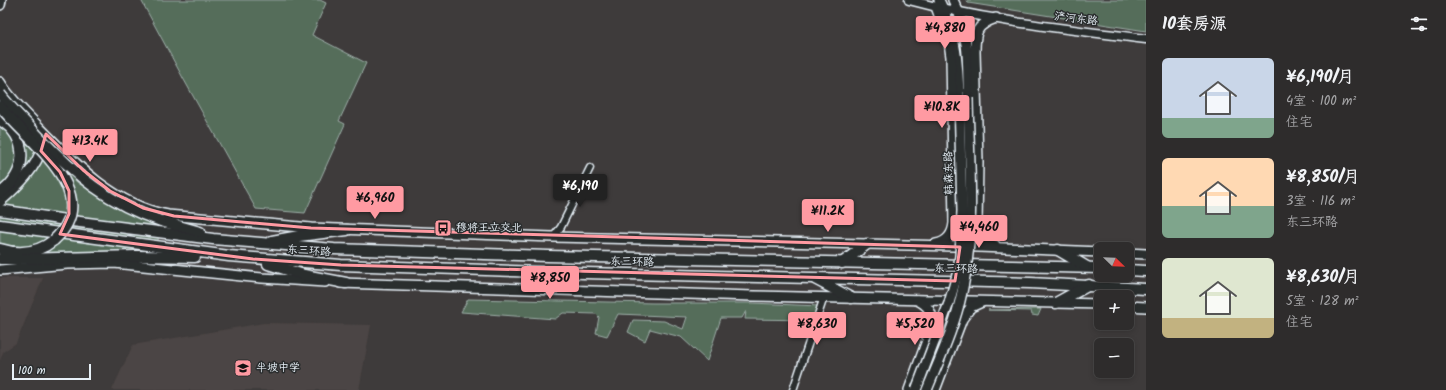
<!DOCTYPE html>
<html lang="zh">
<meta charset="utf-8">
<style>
:root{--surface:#2e2c2c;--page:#3a3838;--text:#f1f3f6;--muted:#a7a7a9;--line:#494848;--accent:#ff9aa2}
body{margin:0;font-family:Kalam,"LXGW WenKai TC",sans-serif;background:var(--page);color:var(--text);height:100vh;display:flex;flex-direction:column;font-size:15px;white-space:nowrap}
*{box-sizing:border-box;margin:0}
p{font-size:13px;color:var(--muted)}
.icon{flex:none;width:22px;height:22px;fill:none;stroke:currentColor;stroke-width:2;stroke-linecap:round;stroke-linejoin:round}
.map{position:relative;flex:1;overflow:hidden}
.side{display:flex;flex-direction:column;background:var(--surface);width:300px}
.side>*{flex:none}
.needle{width:26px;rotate:113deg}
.fabs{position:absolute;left:1094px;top:242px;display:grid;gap:8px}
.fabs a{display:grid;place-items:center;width:40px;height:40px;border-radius:6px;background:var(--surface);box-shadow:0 2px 6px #0003,0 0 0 1px var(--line);font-size:20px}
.scale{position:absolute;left:12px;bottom:10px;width:79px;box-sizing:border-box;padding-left:4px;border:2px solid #e8f1f8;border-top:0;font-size:11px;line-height:14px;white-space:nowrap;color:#e8f1f8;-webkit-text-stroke:3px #2a2d2e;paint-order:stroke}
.price{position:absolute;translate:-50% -34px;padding:0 9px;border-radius:4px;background:var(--accent);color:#111;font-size:13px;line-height:26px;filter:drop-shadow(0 1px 2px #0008)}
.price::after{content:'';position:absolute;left:50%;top:24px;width:12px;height:9px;margin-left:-6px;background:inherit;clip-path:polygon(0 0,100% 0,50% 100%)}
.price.active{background:#222;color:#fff}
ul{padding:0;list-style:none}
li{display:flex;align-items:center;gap:12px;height:100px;padding:0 16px}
li span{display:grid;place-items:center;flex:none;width:112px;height:80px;border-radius:6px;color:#555}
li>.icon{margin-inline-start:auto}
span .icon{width:48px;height:48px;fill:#fffc;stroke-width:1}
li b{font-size:17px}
h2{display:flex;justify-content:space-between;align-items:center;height:48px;padding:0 16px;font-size:17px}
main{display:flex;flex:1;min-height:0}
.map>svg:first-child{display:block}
.built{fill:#4c4544}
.green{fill:#556d5a;stroke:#9eafa9}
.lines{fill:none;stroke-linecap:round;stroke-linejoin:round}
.minor-casing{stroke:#e8f1f8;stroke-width:9}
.tertiary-casing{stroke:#e8f1f8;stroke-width:11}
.secondary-casing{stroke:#e8f1f8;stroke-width:12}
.trunk-casing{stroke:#e8f1f8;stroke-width:13}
.minor{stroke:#2a2d2e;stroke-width:6}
.tertiary{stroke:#2a2d2e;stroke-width:8}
.secondary{stroke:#2a2d2e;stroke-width:9}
.trunk{stroke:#2a2d2e;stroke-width:10}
.secondary-bridge-casing{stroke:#e8f1f8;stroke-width:12;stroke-linecap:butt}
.trunk-bridge-casing{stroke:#e8f1f8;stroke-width:13;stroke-linecap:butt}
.secondary-bridge{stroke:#2a2d2e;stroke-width:9}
.trunk-bridge{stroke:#2a2d2e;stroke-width:10}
.marked{fill:none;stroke:#ff9aa2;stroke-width:3;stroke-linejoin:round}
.labels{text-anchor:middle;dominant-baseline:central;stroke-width:3;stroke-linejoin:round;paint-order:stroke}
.street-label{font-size:11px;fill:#e8f1f8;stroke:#2a2d2e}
.poi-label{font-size:11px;fill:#e8f1f8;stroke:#2a2d2e;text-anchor:start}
</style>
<main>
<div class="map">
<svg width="1146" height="390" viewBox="0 0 1146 390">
<rect width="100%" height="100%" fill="#3e3b3b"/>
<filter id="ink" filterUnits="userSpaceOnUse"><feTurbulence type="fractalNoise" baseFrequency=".025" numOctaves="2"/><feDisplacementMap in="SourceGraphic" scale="8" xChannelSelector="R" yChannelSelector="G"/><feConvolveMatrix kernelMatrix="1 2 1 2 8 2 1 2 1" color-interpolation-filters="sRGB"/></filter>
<g filter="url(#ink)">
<!-- built -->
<g class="built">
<polygon points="0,278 43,278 16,343 3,352 0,361"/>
<polygon points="264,323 371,325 359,390 112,390 133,345"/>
</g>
<!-- green -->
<g class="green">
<polygon points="141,0 320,0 326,3 312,35 366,63 339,121 345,124 305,213 256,209 183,78"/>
<polygon points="967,0 1146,0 1146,31 968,3"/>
<polygon points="0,112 78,183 116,207 160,227 156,253 0,261"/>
<polygon points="468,299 653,303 751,303 819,306 813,320 745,319 746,311 742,318 721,318 707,361 681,337 650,329 645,341 628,332 633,320 664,321 683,329 687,317 618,314 607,336 596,333 599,317 596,314 563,313 555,319 461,312"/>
<polygon points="1041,309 1038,316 1032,315 1031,311 988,310"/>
</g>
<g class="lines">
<!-- minor casing -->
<g class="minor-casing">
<g id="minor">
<polyline points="553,237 561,227 590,168"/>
<polyline points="793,390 824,297"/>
</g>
</g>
<!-- tertiary casing -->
<g class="tertiary-casing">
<path id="tertiary" d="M909,0C986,21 1067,29 1146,39"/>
</g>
<!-- secondary casing -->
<g class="secondary-casing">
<g id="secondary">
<path d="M939,0C956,35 958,60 959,98"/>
<path d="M953,0C969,30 968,65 968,98"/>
<polyline points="0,5 1,0"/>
<path d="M936,7L949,42L951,57L954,223C953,234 948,242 936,244"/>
<path d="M0,82C10,99 25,112 38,126C75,164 114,205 168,215L311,228L553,237L953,246L1101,252"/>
<path d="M0,202C19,185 36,169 43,145"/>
<path d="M995,245L983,241L980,238L977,224L978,162L975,52C975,32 976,25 996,18"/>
<polyline points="1127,253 1146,254"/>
<polyline points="0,270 67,264 114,263 262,278 325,282"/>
<polyline points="340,283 753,296 1101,304"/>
<polyline points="1127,306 1146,307"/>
<path d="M909,390L933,324C932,312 928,305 917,300"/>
<polyline points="935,390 962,319 971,307 982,302"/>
</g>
</g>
<!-- trunk casing -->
<g class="trunk-casing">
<g id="trunk">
<path d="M0,120C29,136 28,175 0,193"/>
<polyline points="0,210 72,221 213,239 334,249 548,256 1101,268"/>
<polyline points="161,221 200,232"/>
<polyline points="0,225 229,256 341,265 541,272 1030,283 1146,289"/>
<polyline points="272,241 299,236 347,230"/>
<path d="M0,249C19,255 38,253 54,240"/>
<polyline points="1058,250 1087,267"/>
<polyline points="0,259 20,259 136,256 195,257"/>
<polyline points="842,263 867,244"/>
<polyline points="268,264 304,275 346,283"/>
<polyline points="1127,270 1146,271"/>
<polyline points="815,279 851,298"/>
<polyline points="1056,303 1089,285"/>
</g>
</g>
<!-- minor -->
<use href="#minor" class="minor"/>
<!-- tertiary -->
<use href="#tertiary" class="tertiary"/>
<!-- secondary -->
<use href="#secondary" class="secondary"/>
<!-- trunk -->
<use href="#trunk" class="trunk"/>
<!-- secondary-bridge casing -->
<g class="secondary-bridge-casing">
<g id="secondary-bridge">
<polyline points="916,390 949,303 957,275 960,256 962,211 959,98"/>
<path d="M927,390C940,358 955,326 962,292C976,229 969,162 968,98"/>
</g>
</g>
<!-- trunk-bridge casing -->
<g class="trunk-bridge-casing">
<g id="trunk-bridge">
<path d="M0,94C11,109 25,121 37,135C76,175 107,203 161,221"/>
<path d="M0,106C27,141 106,193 54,240"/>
</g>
</g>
<!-- secondary-bridge -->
<use href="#secondary-bridge" class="secondary-bridge"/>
<!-- trunk-bridge -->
<use href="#trunk-bridge" class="trunk-bridge"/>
</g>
</g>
<!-- marked area -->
<path class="marked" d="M46,134L83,170L110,191L143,208L174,216L311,228L960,247L955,281L341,265L253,259L60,234L69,214V191L60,172L41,151Z"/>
<!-- icons -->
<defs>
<g id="bus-square" transform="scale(0.9)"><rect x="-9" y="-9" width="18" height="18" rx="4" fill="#ff9aa2" stroke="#2a2d2e"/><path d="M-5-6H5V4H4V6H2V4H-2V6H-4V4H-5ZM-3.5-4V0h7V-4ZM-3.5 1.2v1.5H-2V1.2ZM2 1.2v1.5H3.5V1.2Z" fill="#111"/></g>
<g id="school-square" transform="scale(0.9)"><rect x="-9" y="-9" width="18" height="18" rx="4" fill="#ff9aa2" stroke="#2a2d2e"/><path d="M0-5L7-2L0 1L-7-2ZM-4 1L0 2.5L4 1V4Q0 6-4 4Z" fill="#111"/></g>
</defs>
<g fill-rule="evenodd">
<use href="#bus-square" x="443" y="228"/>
<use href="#school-square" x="243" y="368"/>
</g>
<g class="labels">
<!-- street labels -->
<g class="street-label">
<text transform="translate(1076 19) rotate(7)">浐河东路</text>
<text transform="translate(949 173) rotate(-91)">韩森东路</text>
<text transform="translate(309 251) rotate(4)">东三环路</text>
<text transform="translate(632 262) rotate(1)">东三环路</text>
<text transform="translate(956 269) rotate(1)">东三环路</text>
</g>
<!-- poi labels -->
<g class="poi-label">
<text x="456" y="228">穆将王立交北</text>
<text x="256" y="368">半坡中学</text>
</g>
</g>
</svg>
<div class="fabs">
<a><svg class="needle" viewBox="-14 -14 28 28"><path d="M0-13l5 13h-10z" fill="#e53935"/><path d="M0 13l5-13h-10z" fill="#a7a7a9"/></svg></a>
<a>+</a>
<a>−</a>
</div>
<div class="scale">100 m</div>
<b class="price" style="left:945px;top:50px">¥4,880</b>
<b class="price" style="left:942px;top:129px">¥10.8K</b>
<b class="price" style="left:90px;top:163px">¥13.4K</b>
<b class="price active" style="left:580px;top:208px">¥6,190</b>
<b class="price" style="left:375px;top:220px">¥6,960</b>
<b class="price" style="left:828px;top:233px">¥11.2K</b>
<b class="price" style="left:979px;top:249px">¥4,460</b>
<b class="price" style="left:550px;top:300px">¥8,850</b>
<b class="price" style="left:817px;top:346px">¥8,630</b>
<b class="price" style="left:915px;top:346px">¥5,520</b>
</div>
<section class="side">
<h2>10套房源<svg class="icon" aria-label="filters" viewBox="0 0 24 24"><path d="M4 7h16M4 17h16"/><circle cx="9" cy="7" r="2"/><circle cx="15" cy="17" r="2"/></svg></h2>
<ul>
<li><span style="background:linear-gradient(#c9d6e8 75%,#7fa58c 0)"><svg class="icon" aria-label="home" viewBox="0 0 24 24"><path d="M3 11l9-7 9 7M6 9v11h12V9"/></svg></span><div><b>¥6,190/月</b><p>4室 · 100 m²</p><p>住宅</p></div></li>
<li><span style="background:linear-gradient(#ffd9b3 60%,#7fa58c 0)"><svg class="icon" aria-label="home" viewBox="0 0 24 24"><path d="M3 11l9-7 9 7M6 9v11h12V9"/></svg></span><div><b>¥8,850/月</b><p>3室 · 116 m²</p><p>东三环路</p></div></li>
<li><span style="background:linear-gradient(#dfe7d0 75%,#c2b280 0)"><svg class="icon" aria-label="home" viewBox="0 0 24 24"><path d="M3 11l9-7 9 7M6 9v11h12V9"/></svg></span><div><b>¥8,630/月</b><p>5室 · 128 m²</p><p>住宅</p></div></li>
</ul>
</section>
</main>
